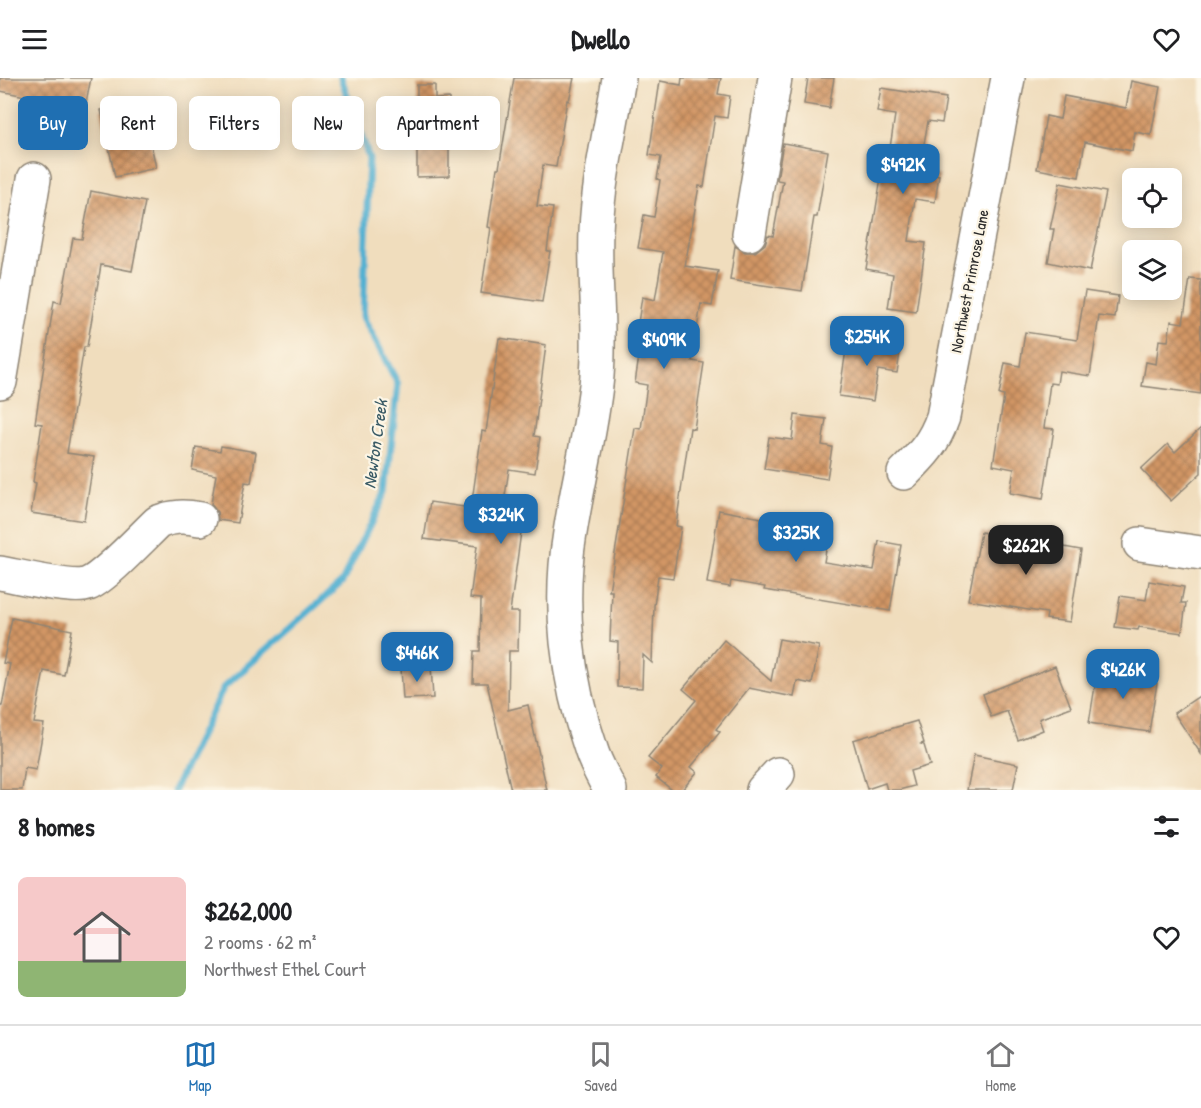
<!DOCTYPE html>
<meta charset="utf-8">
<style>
:root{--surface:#fff;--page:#f6f6f6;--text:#202124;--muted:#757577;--line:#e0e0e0;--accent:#1f6fb2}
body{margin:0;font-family:"Patrick Hand",sans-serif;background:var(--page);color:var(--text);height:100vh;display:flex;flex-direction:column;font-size:22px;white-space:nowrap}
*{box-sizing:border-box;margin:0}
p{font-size:20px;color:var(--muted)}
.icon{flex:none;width:33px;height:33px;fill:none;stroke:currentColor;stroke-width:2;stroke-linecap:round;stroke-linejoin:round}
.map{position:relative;height:712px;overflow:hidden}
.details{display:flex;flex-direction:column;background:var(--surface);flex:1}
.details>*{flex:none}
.banner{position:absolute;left:18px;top:18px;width:600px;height:54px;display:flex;gap:12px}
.fabs{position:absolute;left:1122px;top:90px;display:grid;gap:12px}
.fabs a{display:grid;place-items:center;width:60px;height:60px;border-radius:9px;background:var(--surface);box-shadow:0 3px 15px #0003;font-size:30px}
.price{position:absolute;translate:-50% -51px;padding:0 14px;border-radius:12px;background:var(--accent);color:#fff;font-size:20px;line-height:39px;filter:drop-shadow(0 2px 3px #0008)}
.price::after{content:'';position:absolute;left:50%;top:36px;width:18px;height:14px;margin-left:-9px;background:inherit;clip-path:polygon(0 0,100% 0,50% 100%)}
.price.on{background:#222;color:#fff}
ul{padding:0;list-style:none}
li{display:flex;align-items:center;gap:18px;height:150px;padding:0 18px}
li span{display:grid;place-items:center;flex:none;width:168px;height:120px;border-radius:9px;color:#555}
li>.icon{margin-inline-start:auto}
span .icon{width:72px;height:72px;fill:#fffc;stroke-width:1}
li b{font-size:26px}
h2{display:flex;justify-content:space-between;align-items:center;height:72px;padding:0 18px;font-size:26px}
.pill{padding:0 21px;border-radius:9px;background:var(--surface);box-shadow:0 3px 15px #0003;font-size:21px;line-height:54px}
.pill.on{background:var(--accent);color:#fff}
header{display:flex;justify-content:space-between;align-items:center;height:78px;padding:0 18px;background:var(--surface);font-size:27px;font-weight:800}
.menu{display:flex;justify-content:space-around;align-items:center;height:84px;border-top:2px solid var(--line);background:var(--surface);font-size:16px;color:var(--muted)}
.menu a{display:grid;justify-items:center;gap:3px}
.menu .on{color:var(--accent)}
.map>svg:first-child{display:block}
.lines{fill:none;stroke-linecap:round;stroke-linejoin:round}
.stream{stroke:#53b0d1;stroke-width:7}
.building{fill:url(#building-cross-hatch)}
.minor-casing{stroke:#8e8474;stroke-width:36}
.minor{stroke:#fff;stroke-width:33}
.labels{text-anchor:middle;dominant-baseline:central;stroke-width:4.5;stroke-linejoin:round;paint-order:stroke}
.street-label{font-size:16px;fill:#2b2b2b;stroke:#fcf5e5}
.water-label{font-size:18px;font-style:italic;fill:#395a65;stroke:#fcf5e5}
</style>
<header><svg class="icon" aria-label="menu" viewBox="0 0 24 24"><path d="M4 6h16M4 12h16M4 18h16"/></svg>Dwello<svg class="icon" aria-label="heart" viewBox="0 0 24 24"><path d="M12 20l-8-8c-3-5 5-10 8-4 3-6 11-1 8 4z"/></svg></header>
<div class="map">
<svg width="1201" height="712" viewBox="0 0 1201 712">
<defs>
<pattern id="building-cross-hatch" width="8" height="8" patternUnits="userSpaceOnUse" patternTransform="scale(1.5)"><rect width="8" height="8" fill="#d29665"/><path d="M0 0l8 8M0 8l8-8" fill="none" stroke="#ab7b53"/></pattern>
</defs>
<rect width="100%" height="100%" fill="#fcf5e5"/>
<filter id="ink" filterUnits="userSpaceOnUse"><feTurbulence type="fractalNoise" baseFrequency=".0167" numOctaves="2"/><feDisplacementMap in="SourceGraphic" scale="12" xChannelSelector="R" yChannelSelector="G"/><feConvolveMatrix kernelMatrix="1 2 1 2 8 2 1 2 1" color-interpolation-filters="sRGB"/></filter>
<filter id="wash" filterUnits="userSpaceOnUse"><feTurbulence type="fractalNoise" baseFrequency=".008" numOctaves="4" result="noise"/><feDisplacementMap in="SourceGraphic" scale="24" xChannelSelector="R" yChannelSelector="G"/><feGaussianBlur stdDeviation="1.35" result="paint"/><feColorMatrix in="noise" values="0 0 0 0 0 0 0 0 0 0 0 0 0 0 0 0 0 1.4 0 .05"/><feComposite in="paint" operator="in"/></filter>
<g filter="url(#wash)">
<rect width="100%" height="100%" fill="#f0ddbd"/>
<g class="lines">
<!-- stream -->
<polyline class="stream" points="174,712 224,609 342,504 386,414 398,306 363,239 369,80 341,0"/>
</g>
<g id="blocks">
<!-- building -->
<g class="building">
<polygon points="0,0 91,0 85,30 0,13"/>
<polygon points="514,0 574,0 569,23 567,22 556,89 543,87 537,128 553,130 547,173 550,173 542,224 481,215 491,150 488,149 497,90 499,90"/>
<polygon points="682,0 721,0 718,16 730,18 727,40 715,38 704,109 699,108 685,188 718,193 712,228 701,226 692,283 704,285 694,351 690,350 676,448 681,449 673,500 658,498 654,528 652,585 643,577 642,610 617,609 618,564 610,563 612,513 609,513 635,350 641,351 647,307 635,305 642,259 636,258 642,219 655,222 663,174 638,170 644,137 654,139 660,102 657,101 661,79 649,77 660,3 681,7"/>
<polygon points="808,0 834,0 829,30 804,26"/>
<polygon points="1131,3 1160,9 1151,57 1135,54 1132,73 1085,64 1079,99 1037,91 1046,38 1060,41 1064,18 1126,30"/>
<polygon points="417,7 435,7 435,21 449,20 449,98 417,99"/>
<polygon points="881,10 946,20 942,45 928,43 919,94 939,97 935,124 915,121 909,163 926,165 916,234 888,230 893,196 866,191 883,88 887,89 895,37 877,34"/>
<polygon points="142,23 156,90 115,99 101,32"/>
<polygon points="783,65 828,73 817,139 814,139 802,213 730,202 735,168 745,174 755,174 765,166 768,157 773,158 783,103 777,102"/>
<polygon points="1060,105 1106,114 1090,193 1048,184 1054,151 1050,151"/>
<polygon points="91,113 145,124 132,193 101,187 87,269 84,269 67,375 94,379 84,443 31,435 36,405 33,404 42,346 35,345 54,223 61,225 73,160 82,161"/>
<polygon points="1190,201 1201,202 1201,316 1142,308 1146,284 1156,286 1159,262 1168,263 1171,243 1183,245"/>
<polygon points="1085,213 1118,218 1115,240 1099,238 1090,298 1059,293 1057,306 1050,305 1044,350 1054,351 1043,421 1010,415 1014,391 993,387 1004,318 999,317 1005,285 1020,288 1025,254 1077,262"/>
<polygon points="848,259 901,267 897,295 878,292 873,323 839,318"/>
<polygon points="499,260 546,267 534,358 540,359 535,395 509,391 500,452 521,454 510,534 519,534 518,573 509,573 508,632 528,627 547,712 511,712 487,605 473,605 474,573 480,573 481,521 470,520 477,468 424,461 430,424 471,430 482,353 486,354"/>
<polygon points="795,337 826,341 822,367 832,369 827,401 764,391 769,359 792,362"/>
<polygon points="1201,350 1201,395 1171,423 1141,391 1168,366 1175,374"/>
<polygon points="221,368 256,374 251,405 245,404 238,445 218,442 217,434 211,426 216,397 192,392 196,369 220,373"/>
<polygon points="719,432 804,448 803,456 828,460 824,484 874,492 879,463 901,467 890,533 764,512 765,509 731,503 730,509 707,505"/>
<polygon points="981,454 1081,472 1070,544 1046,541 1047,535 968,522"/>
<polygon points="1149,503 1184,509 1181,525 1186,525 1182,555 1139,549 1138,552 1115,549 1120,518 1146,522"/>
<polygon points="12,540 72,552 64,597 44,593 34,645 44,646 36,692 25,690 22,712 0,712 0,628 2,628 10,586 3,585"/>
<polygon points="779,561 819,568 812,606 797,603 794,619 749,610 716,651 720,654 691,689 697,694 682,712 672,712 656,699 662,691 648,680 696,622 683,611 724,562 771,603"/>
<polygon points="431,588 433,620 403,621 401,590"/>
<polygon points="1055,588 1071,629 1039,641 1043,652 1018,662 1007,633 991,639 983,616"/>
<polygon points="1098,590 1145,597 1144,602 1157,605 1149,654 1089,645"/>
<polygon points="1201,617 1201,676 1174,635"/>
<polygon points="917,643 924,665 921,666 924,667 930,687 910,693 914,708 899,712 887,712 885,705 867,711 853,662"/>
<polygon points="974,677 1018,686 1013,712 967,712"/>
</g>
</g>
</g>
<g filter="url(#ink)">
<use href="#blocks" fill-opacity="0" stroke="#8e8474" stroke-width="1.5"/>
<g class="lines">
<!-- minor casing -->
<g class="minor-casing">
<g id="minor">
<polyline points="749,156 775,0"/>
<polyline points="0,304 34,101"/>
<path d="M904,395C923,376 934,365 943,339L1008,0"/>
<polyline points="1140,466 1201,475"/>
<path d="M0,495C18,498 73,512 88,506C104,500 143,458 158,444C173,438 185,438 200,441"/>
<path d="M610,712C603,698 595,685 591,671C567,602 558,527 570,455C578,403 592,351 597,298C601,250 594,202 596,153C598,102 611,50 619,0"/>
<polyline points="763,712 778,696"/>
</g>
</g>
<!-- minor -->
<use href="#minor" class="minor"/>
</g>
</g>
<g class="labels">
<!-- street labels -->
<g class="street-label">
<text transform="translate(969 203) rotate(-79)">Northwest Primrose Lane</text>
</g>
<!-- water labels -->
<g class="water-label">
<text transform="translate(375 366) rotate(-82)">Newton Creek</text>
</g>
</g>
</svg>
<div class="fabs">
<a><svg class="icon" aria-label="locate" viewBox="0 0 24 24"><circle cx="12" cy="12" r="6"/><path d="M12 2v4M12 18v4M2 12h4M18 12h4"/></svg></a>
<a><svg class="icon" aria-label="layers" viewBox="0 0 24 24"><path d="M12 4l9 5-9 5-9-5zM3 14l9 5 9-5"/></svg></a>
</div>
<b class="price" style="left:903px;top:117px">$492K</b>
<b class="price" style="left:867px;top:289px">$254K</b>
<b class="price" style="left:664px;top:292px">$409K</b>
<b class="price" style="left:501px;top:467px">$324K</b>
<b class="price" style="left:796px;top:485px">$325K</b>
<b class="price on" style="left:1026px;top:498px">$262K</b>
<b class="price" style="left:417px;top:605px">$446K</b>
<b class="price" style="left:1123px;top:622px">$426K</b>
<div class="banner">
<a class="pill on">Buy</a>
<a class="pill">Rent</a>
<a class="pill">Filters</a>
<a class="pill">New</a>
<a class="pill">Apartment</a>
</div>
</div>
<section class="details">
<h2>8 homes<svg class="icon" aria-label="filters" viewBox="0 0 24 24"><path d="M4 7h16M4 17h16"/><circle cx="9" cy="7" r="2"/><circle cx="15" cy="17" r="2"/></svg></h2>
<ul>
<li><span style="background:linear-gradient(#f6c9c9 70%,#8fb573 0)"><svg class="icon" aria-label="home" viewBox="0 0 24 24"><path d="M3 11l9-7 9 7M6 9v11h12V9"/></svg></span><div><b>$262,000</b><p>2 rooms · 62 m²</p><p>Northwest Ethel Court</p></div><svg class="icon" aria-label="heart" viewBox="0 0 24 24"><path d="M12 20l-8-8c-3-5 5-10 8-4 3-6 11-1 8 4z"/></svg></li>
</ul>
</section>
<nav class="menu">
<a class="on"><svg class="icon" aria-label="map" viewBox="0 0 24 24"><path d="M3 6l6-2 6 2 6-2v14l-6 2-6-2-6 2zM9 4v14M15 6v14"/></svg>Map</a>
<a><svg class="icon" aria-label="saved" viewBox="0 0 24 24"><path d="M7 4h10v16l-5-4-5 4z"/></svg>Saved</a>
<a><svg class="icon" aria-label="home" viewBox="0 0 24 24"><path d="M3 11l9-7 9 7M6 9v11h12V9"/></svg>Home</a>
</nav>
